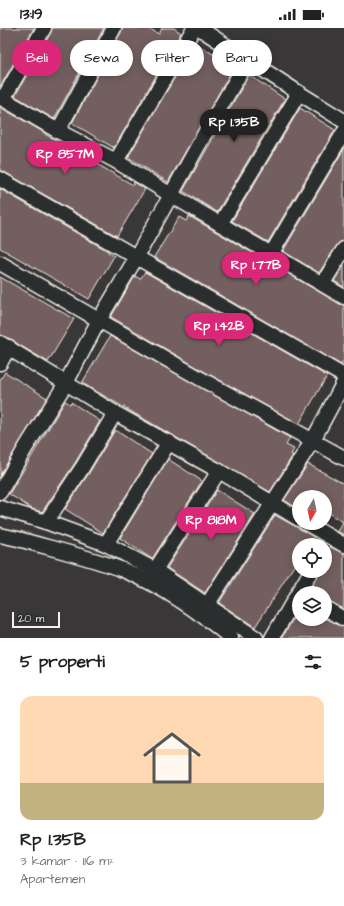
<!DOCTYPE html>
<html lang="id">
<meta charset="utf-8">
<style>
:root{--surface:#fff;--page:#f2f2f2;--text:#202124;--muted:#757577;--line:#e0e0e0;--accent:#db2777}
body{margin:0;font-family:"Architects Daughter",sans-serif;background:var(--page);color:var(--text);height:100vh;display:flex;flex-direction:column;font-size:15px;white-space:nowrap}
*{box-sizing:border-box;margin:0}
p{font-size:13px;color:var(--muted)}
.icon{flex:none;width:22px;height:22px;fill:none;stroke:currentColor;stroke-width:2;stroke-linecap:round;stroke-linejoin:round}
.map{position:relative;height:610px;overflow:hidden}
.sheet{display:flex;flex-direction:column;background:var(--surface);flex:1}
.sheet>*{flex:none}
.guide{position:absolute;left:12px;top:12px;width:320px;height:36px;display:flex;gap:8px}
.needle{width:26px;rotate:189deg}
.buttons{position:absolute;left:292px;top:462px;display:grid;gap:8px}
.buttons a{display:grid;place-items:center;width:40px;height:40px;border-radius:50%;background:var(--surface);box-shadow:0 2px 10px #0003;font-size:20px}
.scale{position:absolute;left:12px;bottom:10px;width:48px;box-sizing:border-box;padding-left:4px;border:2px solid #f4f1e8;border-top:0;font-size:11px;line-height:14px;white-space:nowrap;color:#f4f1e8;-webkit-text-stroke:3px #2a2d2e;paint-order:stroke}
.price{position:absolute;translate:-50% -34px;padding:0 9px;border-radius:14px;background:var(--accent);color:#fff;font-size:13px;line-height:26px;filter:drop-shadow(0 1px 2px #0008)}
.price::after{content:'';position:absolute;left:50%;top:24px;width:12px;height:9px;margin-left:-6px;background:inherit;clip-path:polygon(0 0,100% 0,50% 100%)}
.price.on{background:#222;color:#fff}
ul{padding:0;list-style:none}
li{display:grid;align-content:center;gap:8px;height:212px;padding:0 20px}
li+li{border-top:1px solid var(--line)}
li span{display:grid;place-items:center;height:124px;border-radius:12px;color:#555}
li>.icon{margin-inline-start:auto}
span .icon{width:72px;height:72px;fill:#fffc;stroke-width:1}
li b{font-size:17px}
h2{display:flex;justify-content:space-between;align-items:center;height:48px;padding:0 20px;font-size:17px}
.pill{padding:0 14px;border-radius:18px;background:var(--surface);box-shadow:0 2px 10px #0003;font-size:14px;line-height:36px}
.pill.on{background:var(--accent);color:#fff}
.status{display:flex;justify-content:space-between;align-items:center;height:28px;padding:0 20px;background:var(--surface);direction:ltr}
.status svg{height:11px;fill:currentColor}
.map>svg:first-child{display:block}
.building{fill:#735f5f;stroke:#f4f1e8}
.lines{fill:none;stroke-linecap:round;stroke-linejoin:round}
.minor-casing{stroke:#f4f1e8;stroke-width:17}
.minor{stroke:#2a2d2e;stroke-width:14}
</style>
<div class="status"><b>13:19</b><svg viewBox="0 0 49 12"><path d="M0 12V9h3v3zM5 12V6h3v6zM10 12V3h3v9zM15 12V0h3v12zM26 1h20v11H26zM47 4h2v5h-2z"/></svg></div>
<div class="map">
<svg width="344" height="610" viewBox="0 0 344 610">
<rect width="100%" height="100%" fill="#393738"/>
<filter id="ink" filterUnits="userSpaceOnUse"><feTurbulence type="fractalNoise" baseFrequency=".025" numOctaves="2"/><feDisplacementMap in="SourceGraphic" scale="8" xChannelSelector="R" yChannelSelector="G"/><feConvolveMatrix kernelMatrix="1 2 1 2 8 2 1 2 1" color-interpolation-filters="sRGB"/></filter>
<g filter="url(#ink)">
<!-- building -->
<g class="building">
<polygon points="0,0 34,0 0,59"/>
<polygon points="52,0 104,0 54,91 15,68 51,4"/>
<polygon points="122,0 148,0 159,6 162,0 174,0 181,5 114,120 72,95 121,4"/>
<polygon points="195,15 234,39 168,154 128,129"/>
<polygon points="249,47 285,71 217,184 183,163"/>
<polygon points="0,79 45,105 45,106 133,157 134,154 145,161 117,208 4,144 0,143"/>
<polygon points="300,80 335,102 268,214 232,193"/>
<polygon points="344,121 344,213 340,214 337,217 319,245 283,223"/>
<polygon points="0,161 108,223 108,224 114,228 89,271 0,220"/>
<polygon points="189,188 340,276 344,277 344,332 341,337 154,229 179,189 186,193"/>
<polygon points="344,237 344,259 334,253"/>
<polygon points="145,244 327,348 299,396 205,344 111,289 135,248 140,251"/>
<polygon points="0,249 74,291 48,334 16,315 13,312 0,307"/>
<polygon points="110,308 290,410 286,417 294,421 291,426 293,427 270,464 82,355"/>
<polygon points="5,344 47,370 0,447 0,352"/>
<polygon points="65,373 70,376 71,374 100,393 75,435 42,484 32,481 9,466"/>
<polygon points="115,402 152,426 103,505 65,481 89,445"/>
<polygon points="168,431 202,453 152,531 120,510"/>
<polygon points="308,436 344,456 344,507 338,504 343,494 325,483 325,469 299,469 299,481 284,472"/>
<polygon points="217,462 255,486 205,565 167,540"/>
<polygon points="275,487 314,509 308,517 299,517 299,530 255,599 219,575"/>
<polygon points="330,519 344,525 344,581 325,572 325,565 308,565 319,543 325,543 325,528"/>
<polygon points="325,590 344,599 344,610 282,610 293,591 325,591"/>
</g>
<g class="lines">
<!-- minor casing -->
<g class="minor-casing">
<g id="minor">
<polyline points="199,0 299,65 344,93"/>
<polyline points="0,69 58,103 116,133 171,167 344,269"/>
<polyline points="3,71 44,0"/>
<polyline points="58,103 114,0"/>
<polyline points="116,133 194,0"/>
<polyline points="0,151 344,348"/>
<polyline points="220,196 299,65"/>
<polyline points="271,226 344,104"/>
<polyline points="0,235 201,351 344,430"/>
<polyline points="323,255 344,221"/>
<polyline points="0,315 115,385 219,443 299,491"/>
<polyline points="0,335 9,319"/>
<polyline points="0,464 26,419 66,355 99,292 136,230 209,98 248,32"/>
<polyline points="0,480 46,494 106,516 155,542 256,610"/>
<polyline points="46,494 82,440 115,385"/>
<polyline points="306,495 344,517"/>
<path d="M0,507L18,511C53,521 89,529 123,542C159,556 201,585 231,610"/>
<polyline points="106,516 169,414"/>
<polyline points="155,542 219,443"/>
<polyline points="207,577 313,412 344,354"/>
<polyline points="325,580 344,591"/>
<polyline points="272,610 311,543"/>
</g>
</g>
<!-- minor -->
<use href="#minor" class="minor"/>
</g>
</g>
</svg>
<div class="buttons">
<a><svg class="needle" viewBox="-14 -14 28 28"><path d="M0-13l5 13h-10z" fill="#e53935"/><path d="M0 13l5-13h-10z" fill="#757577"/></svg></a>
<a><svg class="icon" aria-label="locate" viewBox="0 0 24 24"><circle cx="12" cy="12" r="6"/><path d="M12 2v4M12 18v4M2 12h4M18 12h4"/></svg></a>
<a><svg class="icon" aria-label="layers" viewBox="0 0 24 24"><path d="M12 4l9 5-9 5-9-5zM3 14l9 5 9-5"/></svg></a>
</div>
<div class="scale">20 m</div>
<b class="price on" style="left:234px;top:115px">Rp 1.35B</b>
<b class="price" style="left:65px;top:147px">Rp 857M</b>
<b class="price" style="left:256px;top:258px">Rp 1.77B</b>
<b class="price" style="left:219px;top:319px">Rp 1.42B</b>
<b class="price" style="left:211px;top:513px">Rp 818M</b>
<div class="guide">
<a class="pill on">Beli</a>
<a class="pill">Sewa</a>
<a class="pill">Filter</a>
<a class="pill">Baru</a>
</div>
</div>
<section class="sheet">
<h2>5 properti<svg class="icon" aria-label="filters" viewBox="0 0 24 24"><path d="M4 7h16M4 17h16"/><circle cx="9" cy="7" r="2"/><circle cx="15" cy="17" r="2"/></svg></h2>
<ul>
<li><span style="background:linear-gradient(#ffd9b3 70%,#c2b280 0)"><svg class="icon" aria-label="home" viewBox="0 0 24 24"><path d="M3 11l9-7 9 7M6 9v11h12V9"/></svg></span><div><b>Rp 1.35B</b><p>3 kamar · 116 m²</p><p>Apartemen</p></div></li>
</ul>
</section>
